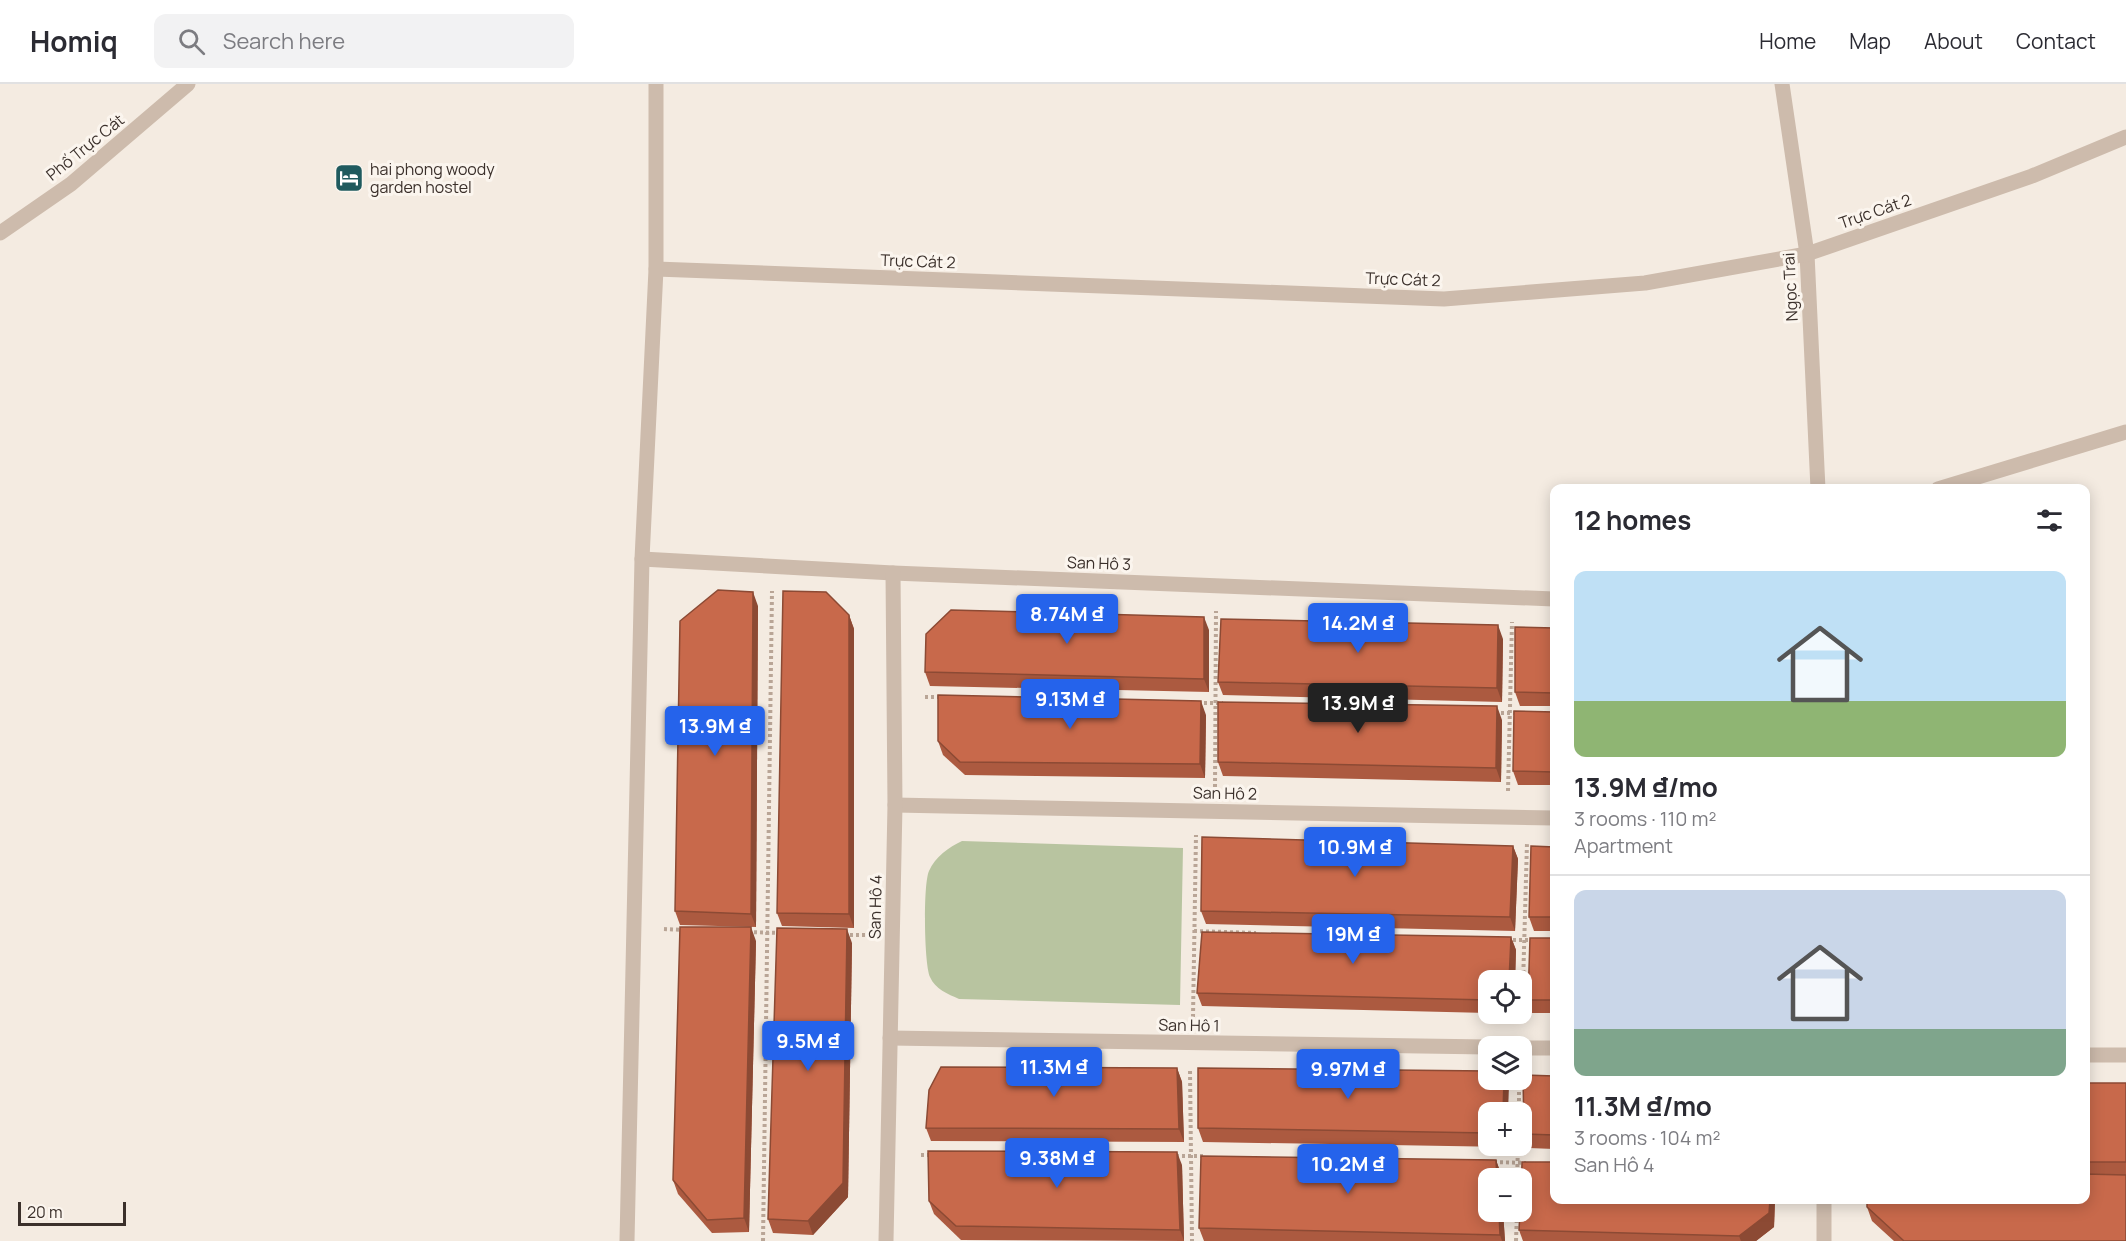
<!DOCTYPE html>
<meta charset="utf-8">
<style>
:root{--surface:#fff;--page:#f2f2f3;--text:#2b2b33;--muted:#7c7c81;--line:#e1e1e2;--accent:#2563eb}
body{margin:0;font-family:Manrope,sans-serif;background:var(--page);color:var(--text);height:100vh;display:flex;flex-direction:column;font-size:22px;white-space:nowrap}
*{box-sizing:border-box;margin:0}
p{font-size:20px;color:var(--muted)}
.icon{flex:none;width:33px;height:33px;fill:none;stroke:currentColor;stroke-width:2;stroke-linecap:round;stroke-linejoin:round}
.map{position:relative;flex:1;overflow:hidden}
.side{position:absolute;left:1550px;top:400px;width:540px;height:720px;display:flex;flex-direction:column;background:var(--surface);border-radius:12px;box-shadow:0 3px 15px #0003}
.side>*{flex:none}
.controls{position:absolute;left:1478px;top:886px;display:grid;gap:12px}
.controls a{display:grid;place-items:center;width:54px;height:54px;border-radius:12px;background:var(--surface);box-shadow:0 3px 15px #0003;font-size:30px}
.scale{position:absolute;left:18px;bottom:15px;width:108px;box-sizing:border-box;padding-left:6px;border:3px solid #3b302b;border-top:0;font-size:16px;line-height:21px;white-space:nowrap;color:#3b302b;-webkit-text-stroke:4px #fbf5ee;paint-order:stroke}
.price{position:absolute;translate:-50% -51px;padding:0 14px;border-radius:6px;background:var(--accent);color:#fff;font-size:20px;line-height:39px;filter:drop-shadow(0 2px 3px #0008)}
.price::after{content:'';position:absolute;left:50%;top:36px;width:18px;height:14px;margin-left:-9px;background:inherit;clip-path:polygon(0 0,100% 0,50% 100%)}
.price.selected{background:#222;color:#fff}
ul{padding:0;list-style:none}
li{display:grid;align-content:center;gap:12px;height:318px;padding:0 24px}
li+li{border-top:2px solid var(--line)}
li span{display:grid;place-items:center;height:186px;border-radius:12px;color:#555}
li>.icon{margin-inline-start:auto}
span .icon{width:108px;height:108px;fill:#fffc;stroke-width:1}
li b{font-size:26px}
h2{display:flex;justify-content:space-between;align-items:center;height:72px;padding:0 24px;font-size:26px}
header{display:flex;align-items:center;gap:36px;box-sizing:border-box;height:84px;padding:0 30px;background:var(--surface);border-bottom:2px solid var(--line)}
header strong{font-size:28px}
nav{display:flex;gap:33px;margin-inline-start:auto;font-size:21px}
.search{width:420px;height:54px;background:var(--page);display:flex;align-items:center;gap:15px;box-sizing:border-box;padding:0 21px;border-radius:12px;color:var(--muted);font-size:22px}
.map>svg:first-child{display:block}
.green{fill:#b8c4a0}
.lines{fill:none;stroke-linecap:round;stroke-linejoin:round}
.path{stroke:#b9a596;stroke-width:4;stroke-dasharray:3 3;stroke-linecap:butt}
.service{stroke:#cdbbac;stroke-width:15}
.minor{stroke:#cdbbac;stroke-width:15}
.tertiary{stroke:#cdbbac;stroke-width:15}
.wall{fill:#ac5a40}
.shaded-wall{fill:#8c4a34}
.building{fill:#c8694b;stroke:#8c4a34;stroke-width:1.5}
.labels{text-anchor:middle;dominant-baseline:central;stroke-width:6;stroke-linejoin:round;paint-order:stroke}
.street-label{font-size:16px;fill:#3b302b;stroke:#fbf5ee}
.poi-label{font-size:16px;fill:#3b302b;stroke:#fbf5ee;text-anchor:start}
</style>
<header>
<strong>Homiq</strong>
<div class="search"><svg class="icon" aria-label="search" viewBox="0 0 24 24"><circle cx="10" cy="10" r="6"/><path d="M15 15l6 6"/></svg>Search here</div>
<nav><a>Home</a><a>Map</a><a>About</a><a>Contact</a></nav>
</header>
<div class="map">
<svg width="2126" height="1157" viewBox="0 0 2126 1157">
<rect width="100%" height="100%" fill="#f4ebe1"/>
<!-- green -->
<path class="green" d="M962,757L1183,764L1180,921L959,915C948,910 935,905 930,893C924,880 923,800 929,787C935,773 949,763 962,757Z"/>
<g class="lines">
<!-- path -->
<g class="path">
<polyline points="925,613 941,613"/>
<polyline points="1198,619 1223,619"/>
<polyline points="1495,629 1517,629"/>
<polyline points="1215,703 1216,527"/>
<polyline points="1508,707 1512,538"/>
<polyline points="664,845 684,846"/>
<polyline points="1194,847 1256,849"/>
<polyline points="748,848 780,849"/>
<polyline points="844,851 867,851"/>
<polyline points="1507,856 1532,856"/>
<polyline points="1193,933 1196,751"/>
<polyline points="1522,937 1527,759"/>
<polyline points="1190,987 1192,1157"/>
<polyline points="1519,1029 1519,996"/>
<polyline points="921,1071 932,1071"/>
<polyline points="1176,1072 1205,1072"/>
<polyline points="1494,1078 1526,1079"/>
<polyline points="1517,1095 1518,1062"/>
<polyline points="763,1157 772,507"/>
<polyline points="1516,1157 1517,1128"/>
</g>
<!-- service -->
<g class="service">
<polyline points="1782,0 1807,170 1818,405"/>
<polyline points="656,185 1444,215 1645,199 1807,170 2032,92 2126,53"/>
<polyline points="1938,405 2126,348"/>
<polyline points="642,475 893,489 1554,515"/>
<polyline points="895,721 1554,734"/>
<polyline points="890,954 1488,963"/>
<polyline points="1521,964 1554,964"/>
<polyline points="2085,971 2126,971"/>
<polyline points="627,1157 642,475 656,185 656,0"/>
<polyline points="1824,1157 1824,1116"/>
</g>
<!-- minor -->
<polyline class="minor" points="886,1157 895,721 893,489"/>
<!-- tertiary -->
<polyline class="tertiary" points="0,149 71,100 188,0"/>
</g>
<!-- wall -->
<g class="wall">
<polygon points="758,522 756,843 680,841 675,827"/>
<polygon points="849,531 854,545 854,844 782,842 777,829"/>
<polygon points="1554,544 1554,622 1520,622 1515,608"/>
<polygon points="1209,546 1209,608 930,602 925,588"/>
<polygon points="1503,555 1502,618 1223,611 1218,598"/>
<polygon points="1554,628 1554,701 1518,701 1513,687"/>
<polygon points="1206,631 1205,694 965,691 943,671 938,657"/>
<polygon points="1502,636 1501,698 1223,692 1218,678"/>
<polygon points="1513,762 1518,775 1515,847 1206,840 1201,827"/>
<polygon points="1554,763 1554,847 1534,847 1529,833"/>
<polygon points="1511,853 1516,866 1515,897 1488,897 1488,929 1202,922 1197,909"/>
<polygon points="1554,854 1554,929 1532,929 1528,916"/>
<polygon points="756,857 749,1148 712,1149 678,1110 673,1096"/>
<polygon points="852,859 848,1113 813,1151 773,1149 768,1135"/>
<polygon points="1177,984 1182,998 1184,1058 931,1057 926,1044"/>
<polygon points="1554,992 1554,1065 1529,1064 1524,1050"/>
<polygon points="1488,996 1507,996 1509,1001 1488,1029 1488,1062 1508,1063 1203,1058 1198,1044"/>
<polygon points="2085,999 2126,999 2126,1157 1894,1157 1872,1137 1867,1123 2085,1116"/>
<polygon points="1496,1076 1501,1090 1502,1095 1488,1095 1488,1128 1503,1128 1505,1157 1204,1157 1199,1144"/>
<polygon points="1182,1081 1184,1157 961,1156 934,1130 929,1117"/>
<polygon points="1554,1116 1775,1116 1774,1143 1756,1157 1523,1157 1519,1146"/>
</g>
<!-- shaded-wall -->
<g class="shaded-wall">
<polygon points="753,508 758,522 756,843 751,830"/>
<polygon points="849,531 854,545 854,844 849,830"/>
<polygon points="1204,533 1209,546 1209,608 1204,595"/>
<polygon points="1498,541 1503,555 1502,618 1497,604"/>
<polygon points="1201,617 1206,631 1205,694 1200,680"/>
<polygon points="1497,622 1502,636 1501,698 1496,684"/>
<polygon points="1513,762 1518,775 1515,847 1510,833"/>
<polygon points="751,843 756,857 749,1148 744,1134"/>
<polygon points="847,845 852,859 848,1113 813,1151 808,1137"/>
<polygon points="1511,853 1516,866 1515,897 1509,897"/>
<polygon points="1177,984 1182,998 1184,1058 1179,1045"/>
<polygon points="1504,996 1507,996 1509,1001 1508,1029 1503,1029"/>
<polygon points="1177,1068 1182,1081 1184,1157 1180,1146"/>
<polygon points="1496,1076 1501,1090 1502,1095 1497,1095"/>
<polygon points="1770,1116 1775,1116 1774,1143 1756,1157 1741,1157 1739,1152"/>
<polygon points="1499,1128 1503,1128 1505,1157 1502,1157 1500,1151"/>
</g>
<!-- building -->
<g class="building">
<polygon points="718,506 753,508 751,830 675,827 680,537"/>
<polygon points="783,507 826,508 849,531 849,830 777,829"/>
<polygon points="951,526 1204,533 1204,595 925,588 926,550"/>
<polygon points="1221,535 1498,541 1497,604 1218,598"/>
<polygon points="1515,543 1554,544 1554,609 1515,608"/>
<polygon points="938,611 1201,617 1200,680 960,678 938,657"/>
<polygon points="1218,618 1497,622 1496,684 1218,678"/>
<polygon points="1514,627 1554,628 1554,688 1513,687"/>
<polygon points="1202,753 1513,762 1510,833 1201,827"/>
<polygon points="1531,762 1554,763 1554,833 1529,833"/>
<polygon points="680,843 751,843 744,1134 707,1136 673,1096"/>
<polygon points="777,844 847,845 843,1099 808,1137 768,1135"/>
<polygon points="1202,848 1511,853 1509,897 1488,897 1488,916 1197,909"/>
<polygon points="1530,854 1554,854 1554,916 1528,916"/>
<polygon points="941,983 1177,984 1179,1045 926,1044 929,1006"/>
<polygon points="1198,984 1488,987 1488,996 1504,996 1503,1029 1488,1029 1488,1049 1198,1044"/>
<polygon points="1523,991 1554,992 1554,1051 1524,1050"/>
<rect x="2085" y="999" width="41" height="79"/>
<polygon points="928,1067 1177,1068 1180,1146 956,1142 929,1117"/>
<polygon points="1201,1072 1496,1076 1497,1095 1488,1095 1488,1128 1499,1128 1500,1151 1199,1144"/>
<polygon points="1522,1078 1554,1078 1554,1116 1770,1116 1769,1129 1739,1152 1519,1146 1520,1128 1521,1128"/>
<polygon points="2085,1090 2126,1091 2126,1157 1904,1157 1867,1123 1867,1116 2085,1116"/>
</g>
<!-- icons -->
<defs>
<g id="hotel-square" transform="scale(1.5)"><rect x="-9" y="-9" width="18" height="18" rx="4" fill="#1f5a5e" stroke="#fbf5ee"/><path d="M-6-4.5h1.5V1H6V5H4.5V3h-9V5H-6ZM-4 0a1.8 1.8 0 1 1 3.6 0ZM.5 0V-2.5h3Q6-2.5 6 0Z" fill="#fff"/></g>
</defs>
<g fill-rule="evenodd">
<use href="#hotel-square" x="349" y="94"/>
</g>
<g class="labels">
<!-- street labels -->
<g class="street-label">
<text transform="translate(85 63) rotate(-39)">Phố Trực Cát</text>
<text transform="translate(1875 127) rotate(-19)">Trực Cát 2</text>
<text transform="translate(918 177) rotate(2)">Trực Cát 2</text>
<text transform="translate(1403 195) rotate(2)">Trực Cát 2</text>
<text transform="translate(1790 203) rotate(-93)">Ngọc Trai</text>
<text transform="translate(1099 479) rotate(2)">San Hô 3</text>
<text transform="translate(1225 709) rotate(1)">San Hô 2</text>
<text transform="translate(875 823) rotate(-89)">San Hô 4</text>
<text transform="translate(1189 941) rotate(1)">San Hô 1</text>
</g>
<!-- poi labels -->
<g class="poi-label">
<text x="370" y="85">hai phong woody<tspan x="370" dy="18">garden hostel</tspan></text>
</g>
</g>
</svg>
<div class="controls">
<a><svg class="icon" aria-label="locate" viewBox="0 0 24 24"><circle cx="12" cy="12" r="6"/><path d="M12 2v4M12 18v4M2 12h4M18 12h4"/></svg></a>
<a><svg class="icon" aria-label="layers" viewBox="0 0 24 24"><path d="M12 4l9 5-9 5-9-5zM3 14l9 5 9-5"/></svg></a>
<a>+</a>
<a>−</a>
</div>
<div class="scale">20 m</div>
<b class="price" style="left:1067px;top:561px">8.74M ₫</b>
<b class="price" style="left:1358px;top:570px">14.2M ₫</b>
<b class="price" style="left:1070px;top:646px">9.13M ₫</b>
<b class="price selected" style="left:1358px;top:650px">13.9M ₫</b>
<b class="price" style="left:715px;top:673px">13.9M ₫</b>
<b class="price" style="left:1355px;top:794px">10.9M ₫</b>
<b class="price" style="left:1353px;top:881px">19M ₫</b>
<b class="price" style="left:808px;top:988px">9.5M ₫</b>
<b class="price" style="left:1054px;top:1014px">11.3M ₫</b>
<b class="price" style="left:1348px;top:1016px">9.97M ₫</b>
<b class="price" style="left:1057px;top:1105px">9.38M ₫</b>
<b class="price" style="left:1348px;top:1111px">10.2M ₫</b>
<section class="side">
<h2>12 homes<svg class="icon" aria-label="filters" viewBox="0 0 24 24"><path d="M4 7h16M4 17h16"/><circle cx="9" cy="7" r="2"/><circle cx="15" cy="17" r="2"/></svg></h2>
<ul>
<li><span style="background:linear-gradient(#bfe0f5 70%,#8fb573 0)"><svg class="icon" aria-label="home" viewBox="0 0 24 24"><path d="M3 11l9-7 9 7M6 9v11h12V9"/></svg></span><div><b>13.9M ₫/mo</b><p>3 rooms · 110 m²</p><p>Apartment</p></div></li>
<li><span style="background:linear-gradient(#c9d6e8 75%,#7fa58c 0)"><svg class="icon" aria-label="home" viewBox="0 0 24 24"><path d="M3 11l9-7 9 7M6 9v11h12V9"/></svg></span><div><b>11.3M ₫/mo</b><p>3 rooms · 104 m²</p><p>San Hô 4</p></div></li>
</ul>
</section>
</div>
